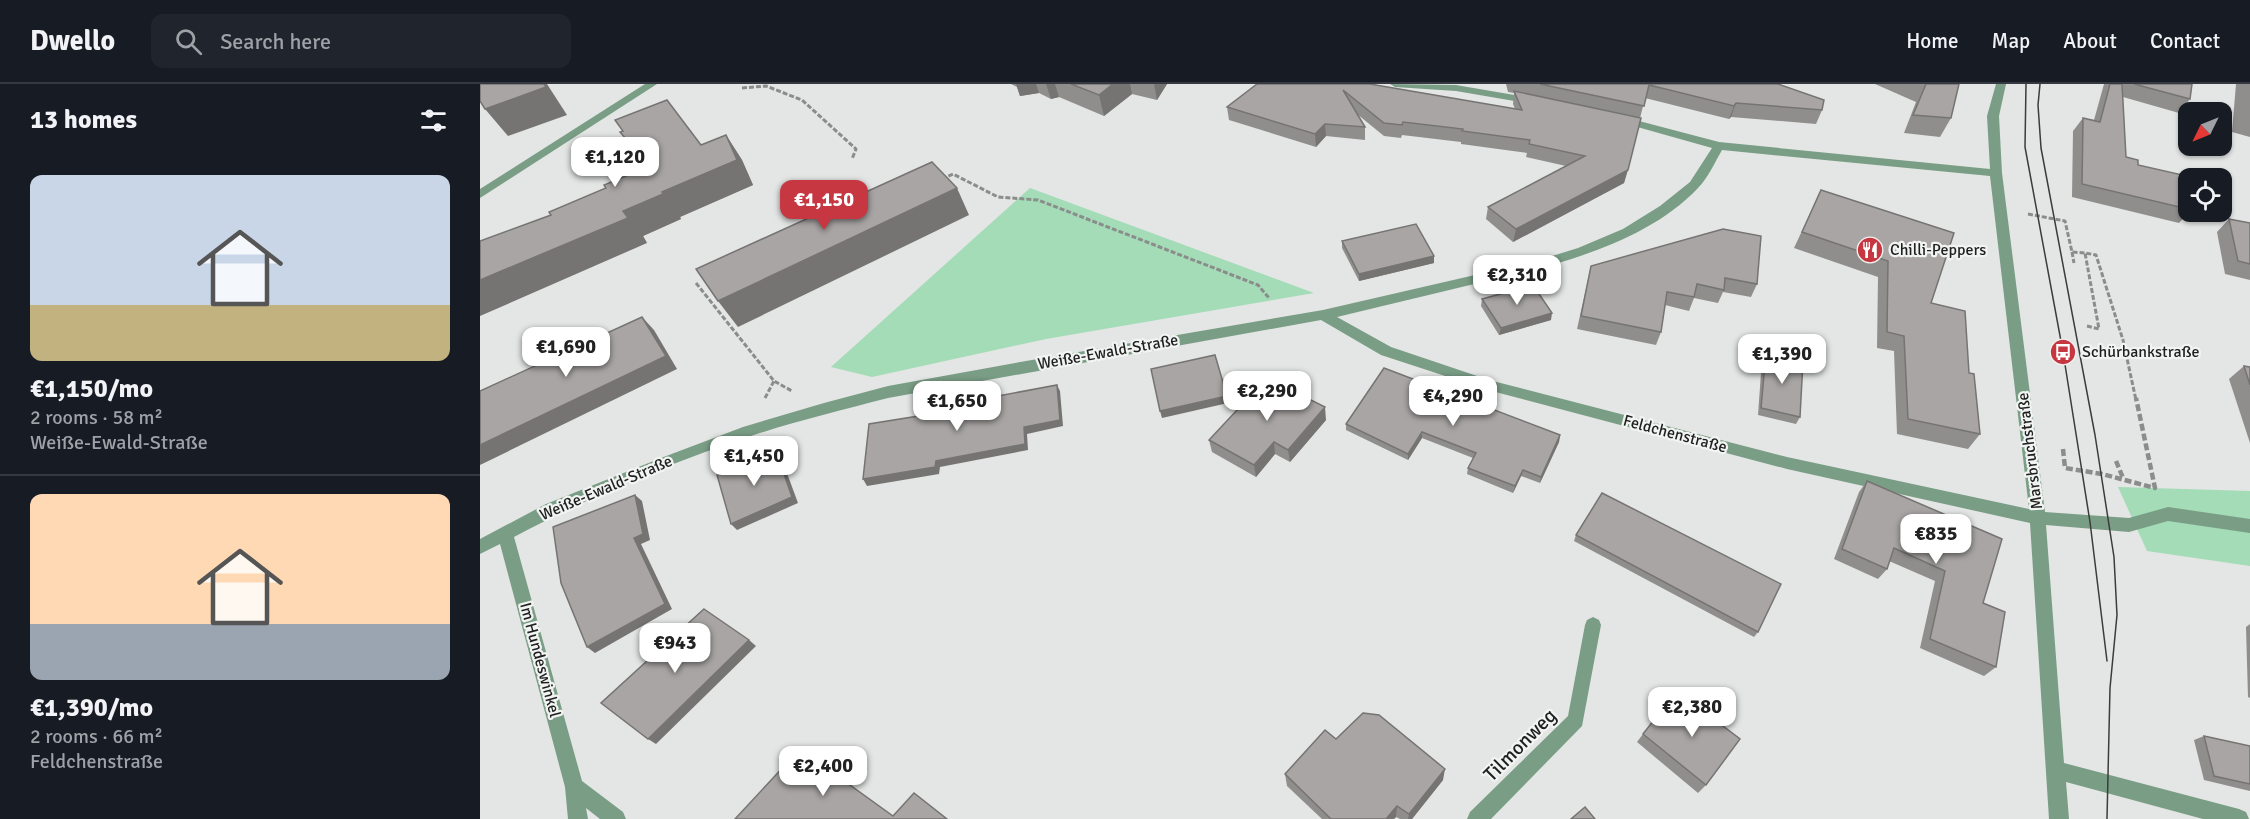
<!DOCTYPE html>
<meta charset="utf-8">
<style>
:root{--surface:#171b24;--page:#20242c;--text:#f1f3f6;--muted:#9ea1a6;--line:#363941;--accent:#c73742}
body{margin:0;font-family:Signika,sans-serif;background:var(--page);color:var(--text);height:100vh;display:flex;flex-direction:column;font-size:22px;white-space:nowrap}
*{box-sizing:border-box;margin:0}
p{font-size:20px;color:var(--muted)}
.icon{flex:none;width:33px;height:33px;fill:none;stroke:currentColor;stroke-width:2;stroke-linecap:round;stroke-linejoin:round}
.map{position:relative;flex:1;overflow:hidden}
.side{display:flex;flex-direction:column;background:var(--surface);width:480px}
.side>*{flex:none}
.needle{width:39px;rotate:227deg}
.buttons{position:absolute;left:1698px;top:18px;display:grid;gap:12px}
.buttons a{display:grid;place-items:center;width:54px;height:54px;border-radius:12px;background:var(--surface);box-shadow:0 2px 4px #0004;font-size:30px}
.price{position:absolute;translate:-50% -51px;padding:0 14px;border-radius:12px;background:#fff;color:#222;font-size:20px;line-height:39px;filter:drop-shadow(0 2px 3px #0008)}
.price::after{content:'';position:absolute;left:50%;top:36px;width:18px;height:14px;margin-left:-9px;background:inherit;clip-path:polygon(0 0,100% 0,50% 100%)}
.price.on{background:var(--accent);color:#fff}
ul{padding:0;list-style:none}
li{display:grid;align-content:center;gap:12px;height:318px;padding:0 30px}
li+li{border-top:2px solid var(--line)}
li span{display:grid;place-items:center;height:186px;border-radius:12px;color:#555}
li>.icon{margin-inline-start:auto}
span .icon{width:108px;height:108px;fill:#fffc;stroke-width:1}
li b{font-size:26px}
h2{display:flex;justify-content:space-between;align-items:center;height:72px;padding:0 30px;font-size:26px}
header{display:flex;align-items:center;gap:36px;box-sizing:border-box;height:84px;padding:0 30px;background:var(--surface);border-bottom:2px solid var(--line)}
header strong{font-size:28px}
nav{display:flex;gap:33px;margin-inline-start:auto;font-size:21px}
.search{width:420px;height:54px;background:var(--page);display:flex;align-items:center;gap:15px;box-sizing:border-box;padding:0 21px;border-radius:12px;color:var(--muted);font-size:22px}
main{display:flex;flex:1;min-height:0}
.map>svg:first-child{display:block}
.green{fill:#a3dcb6}
.lines{fill:none;stroke-linecap:round;stroke-linejoin:round}
.path-far1{stroke:#8a8d8b;stroke-width:3;stroke-dasharray:5 2;stroke-linecap:butt}
.path{stroke:#8a8d8b;stroke-width:4.5;stroke-dasharray:7 3;stroke-linecap:butt}
.minor{fill:#7a9d85;fill-rule:evenodd}
.tram{stroke:#3b3c3b;stroke-width:1.5}
.wall{fill:#908e8d}
.shaded-wall{fill:#767473}
.building{fill:#a8a5a4;stroke:#767473;stroke-width:1.5}
.labels{text-anchor:middle;dominant-baseline:central;stroke-width:4.5;stroke-linejoin:round;paint-order:stroke}
.poi-label{font-size:16px;fill:#1e1f1e;stroke:#f1f4f2;text-anchor:start}
.street-label{font-size:16px;fill:#1e1f1e;stroke:#f1f4f2}
.near-street-label{font-size:20px;fill:#1e1f1e;stroke:#f1f4f2}
</style>
<header>
<strong>Dwello</strong>
<div class="search"><svg class="icon" aria-label="search" viewBox="0 0 24 24"><circle cx="10" cy="10" r="6"/><path d="M15 15l6 6"/></svg>Search here</div>
<nav><a>Home</a><a>Map</a><a>About</a><a>Contact</a></nav>
</header>
<main>
<section class="side">
<h2>13 homes<svg class="icon" aria-label="filters" viewBox="0 0 24 24"><path d="M4 7h16M4 17h16"/><circle cx="9" cy="7" r="2"/><circle cx="15" cy="17" r="2"/></svg></h2>
<ul>
<li><span style="background:linear-gradient(#c9d6e8 70%,#c2b280 0)"><svg class="icon" aria-label="home" viewBox="0 0 24 24"><path d="M3 11l9-7 9 7M6 9v11h12V9"/></svg></span><div><b>€1,150/mo</b><p>2 rooms · 58 m²</p><p>Weiße-Ewald-Straße</p></div></li>
<li><span style="background:linear-gradient(#ffd9b3 70%,#9aa5b1 0)"><svg class="icon" aria-label="home" viewBox="0 0 24 24"><path d="M3 11l9-7 9 7M6 9v11h12V9"/></svg></span><div><b>€1,390/mo</b><p>2 rooms · 66 m²</p><p>Feldchenstraße</p></div></li>
</ul>
</section>
<div class="map">
<svg width="1770" height="735" viewBox="0 0 1770 735">
<rect width="100%" height="100%" fill="#e3e6e4"/>
<!-- green -->
<g class="green">
<polygon points="550,104 834,209 566,255 392,293 351,283"/>
<polygon points="1638,403 1770,407 1770,482 1667,467"/>
</g>
<g class="lines">
<!-- path-far1 -->
<g class="path-far1">
<polyline points="262,4 286,2 322,16 376,65 372,75"/>
<polyline points="122,57 138,76"/>
<polyline points="116,80 139,77 151,93"/>
<polyline points="462,95 473,90 518,113 558,116 778,201 789,214"/>
<polyline points="1548,130 1585,137 1592,168 1605,169"/>
<polyline points="1592,168 1594,179"/>
<polyline points="216,199 294,297 312,307"/>
<polyline points="1607,242 1619,245 1605,169 1616,171 1643,256 1656,316"/>
<polyline points="285,314 294,297"/>
</g>
<!-- path -->
<g class="path">
<polyline points="1583,365 1585,384 1622,390 1675,404 1656,314"/>
<polyline points="1636,377 1643,394"/>
</g>
<!-- minor -->
<g class="minor">
<polygon points="165,0 177,0 0,114 0,105"/>
<polygon points="910,0 976,1 1052,14 1058,17 1052,20 976,7 915,3"/>
<path d="M1516,0H1526L1519,32L1522,89L1565,428L1649,434L1688,423L1770,435V449L1688,437L1649,448L1566,441L1584,679L1759,725L1766,728L1769,735H1723L1586,698L1589,735H1569L1550,439L1307,385L1008,306L901,271L841,236L408,314C362,326 316,337 271,352C190,379 109,413 34,453L102,697L143,728L146,735H120L106,724L108,735H88L85,703L20,460L0,470V455L66,420L181,374L263,343L344,319L408,302L546,277L843,226L1056,177L1098,164L1143,145L1180,122L1210,98L1232,64L1136,37V33L1140,32L1239,58L1510,85L1507,32ZM1242,66L1510,92L1549,425L1307,373L1009,296L911,263L857,233C901,222 946,212 990,201C1065,184 1162,163 1218,104C1228,94 1235,78 1242,66Z"/>
<polygon points="1113,533 1119,536 1121,541 1102,642 1011,735 987,735 990,728 1088,632 1105,541 1107,536"/>
</g>
<!-- tram -->
<g class="tram">
<polyline points="1546,0 1545,63 1583,268 1610,438 1627,577"/>
<polyline points="1560,0 1558,21 1561,64 1615,351 1634,473 1637,531 1630,604 1627,735"/>
</g>
</g>
<!-- wall -->
<g class="wall">
<polygon points="531,0 687,0 677,16 652,10 624,32 579,13 571,15 559,9 540,12 537,3"/>
<polygon points="890,0 1035,25 1033,20 1034,9 1028,8 1026,0 1298,0 1342,26 1336,40 1251,33 1249,35 1165,14 1144,99 1033,158 1006,135 1008,123 1086,82 1046,73 1047,69 981,60 981,58 922,51 921,54 904,52 877,30 885,43 885,56 846,52 836,63 749,36 747,23"/>
<polygon points="1395,0 1479,0 1471,34 1460,53 1424,49 1436,18"/>
<polygon points="1624,0 1712,0 1710,15 1699,29 1643,13 1646,73 1658,81 1708,104 1709,128 1699,139 1592,113 1593,47 1603,34 1614,36"/>
<polygon points="1756,0 1770,0 1770,53 1752,48"/>
<polygon points="140,48 221,61 246,51 262,76 273,101 200,133 201,135 163,152 167,159 71,131 126,104 167,83 159,73"/>
<polygon points="1341,106 1451,219 1489,289 1500,350 1488,365 1417,350 1414,267 1397,264 1398,193 1314,164"/>
<polygon points="1749,135 1770,139 1770,196 1745,190 1737,148"/>
<polygon points="1243,145 1277,200 1271,213 1243,208 1238,219 1214,214 1209,227 1185,221 1181,248 1176,261 1097,245 1111,182"/>
<polygon points="862,157 954,172 954,179 879,197 862,164"/>
<polygon points="1002,215 1071,236 1019,251 1001,222"/>
<polygon points="1286,268 1320,333 1316,340 1278,331 1282,275"/>
<polygon points="1764,282 1770,283 1770,359 1749,295"/>
<polygon points="846,336 810,378 795,370 776,393 732,368 729,356"/>
<polygon points="866,340 1080,351 1079,358 1060,399 1041,392 1033,409 987,390 988,384 993,374 942,354 928,376 866,346"/>
<polygon points="1387,397 1503,519 1516,583 1504,592 1440,564 1455,497 1409,477 1407,485 1398,495 1354,475 1379,408"/>
<polygon points="1096,451 1278,548 1274,553 1094,457"/>
<polygon points="1770,540 1770,614 1768,613 1766,543"/>
<polygon points="1163,650 1226,701 1218,709 1157,658"/>
<polygon points="1724,652 1770,662 1770,707 1724,696 1714,656"/>
<polygon points="856,655 963,696 932,735 920,735 916,733 914,735 842,735 807,702 805,690"/>
</g>
<!-- shaded-wall -->
<g class="shaded-wall">
<polygon points="64,0 67,0 87,31 28,52 5,25"/>
<polygon points="536,0 556,0 559,9 540,12"/>
<polygon points="566,0 575,0 579,13 571,15"/>
<polygon points="633,0 650,0 652,10 624,32 619,11"/>
<polygon points="674,0 687,0 677,16"/>
<polygon points="1256,19 1251,33 1249,35 1254,22"/>
<polygon points="845,40 846,52 836,63 835,50"/>
<polygon points="246,51 262,76 273,101 200,133 201,135 163,152 167,159 0,232 0,196 182,108"/>
<polygon points="1148,86 1144,99 1033,158 1036,145"/>
<polygon points="477,104 489,131 258,243 238,217"/>
<polygon points="954,172 954,179 879,197 879,190"/>
<polygon points="1072,229 1071,236 1019,251 1021,244"/>
<polygon points="162,233 174,246 197,285 0,381 0,361"/>
<polygon points="577,301 580,307 583,342 547,350 548,366 460,383 459,390 387,402 383,395 456,377 544,343"/>
<polygon points="747,312 748,319 682,334 680,327"/>
<polygon points="845,323 846,336 810,378 808,366"/>
<polygon points="942,348 942,354 928,376 928,370"/>
<polygon points="1080,351 1079,358 1060,399 1061,393"/>
<polygon points="794,358 795,370 776,393 774,381"/>
<polygon points="296,367 301,373 318,419 257,446 251,440"/>
<polygon points="1043,386 1041,392 1033,409 1035,402"/>
<polygon points="155,411 162,417 170,456 161,460 192,525 115,569 107,563 154,454"/>
<polygon points="269,556 276,562 176,660 168,655"/>
<polygon points="965,685 963,696 932,735 928,735 929,730"/>
<polygon points="917,722 916,733 914,735 906,735"/>
</g>
<!-- building -->
<g class="building">
<polygon points="0,0 64,0 66,3 5,25 0,17"/>
<polygon points="591,0 633,0 619,11"/>
<polygon points="777,0 890,0 1042,26 1034,7 1161,34 1148,86 1036,145 1008,123 1105,72 1049,60 1050,56 982,47 983,45 923,38 922,41 904,39 863,6 885,43 845,40 835,50 747,23"/>
<polygon points="1060,0 1298,0 1344,16 1342,26 1256,19 1254,22 1169,1 1164,22"/>
<polygon points="1446,0 1479,0 1471,34 1433,31"/>
<polygon points="1630,0 1642,0 1646,73 1658,76 1658,81 1707,92 1708,125 1602,100 1603,34 1620,38"/>
<polygon points="1654,0 1712,0 1710,15"/>
<polygon points="187,16 221,61 246,51 257,76 182,108 183,110 143,127 148,134 0,196 0,157 71,131 69,128 126,104 124,101 170,82 140,48 143,47 135,36"/>
<polygon points="452,78 477,104 238,217 216,185"/>
<polygon points="1341,106 1474,149 1451,219 1485,227 1489,289 1494,290 1500,350 1428,335 1424,252 1407,248 1408,177 1322,148"/>
<polygon points="1749,135 1770,139 1770,180 1758,177"/>
<polygon points="936,140 954,172 879,190 862,157"/>
<polygon points="1243,145 1281,152 1277,200 1245,194 1244,206 1217,200 1214,213 1187,208 1181,248 1101,232 1111,182"/>
<polygon points="1053,201 1072,229 1021,244 1002,215"/>
<polygon points="162,233 186,272 0,361 0,307"/>
<polygon points="1286,268 1323,277 1320,333 1281,324"/>
<polygon points="735,271 747,312 680,327 671,285"/>
<polygon points="1764,282 1770,283 1770,301"/>
<polygon points="904,284 1080,351 1061,393 1043,386 1035,402 988,384 996,369 942,348 928,370 866,340"/>
<polygon points="787,294 845,323 808,366 794,358 774,381 729,356"/>
<polygon points="577,301 580,336 544,343 545,360 456,377 455,383 383,395 389,340 507,321 507,314"/>
<polygon points="296,367 312,413 251,440 237,391"/>
<polygon points="1387,397 1522,455 1503,519 1525,528 1516,583 1450,555 1465,487 1414,464 1407,485 1362,465"/>
<polygon points="1122,409 1301,500 1278,548 1096,451"/>
<polygon points="155,411 163,450 154,454 185,520 107,563 81,499 73,443"/>
<polygon points="224,525 269,556 168,655 121,619"/>
<polygon points="1197,607 1260,655 1226,701 1163,650"/>
<polygon points="883,629 899,631 965,685 929,730 917,722 906,735 851,735 805,690 845,646 856,655"/>
<polygon points="1724,652 1770,662 1770,700 1734,692"/>
<polygon points="320,665 413,732 434,709 467,735 255,735"/>
<polygon points="1105,723 1115,735 1091,735"/>
</g>
<!-- icons -->
<defs>
<g id="restaurant-disc" transform="scale(1.35)"><circle r="9.5" fill="#c73742" stroke="#f1f4f2"/><path d="M-5-6h1v4h1v-4h1v4h1v-4h1v5L-1.5 .5V6h-2V.5L-5-1ZM5-6V6H3V1.5H1.5Q1.5-4 5-6Z" fill="#fff"/></g>
<g id="bus-disc" transform="scale(1.35)"><circle r="9.5" fill="#c73742" stroke="#f1f4f2"/><path d="M-5-6H5V4H4V6H2V4H-2V6H-4V4H-5ZM-3.5-4V0h7V-4ZM-3.5 1.2v1.5H-2V1.2ZM2 1.2v1.5H3.5V1.2Z" fill="#fff"/></g>
</defs>
<g fill-rule="evenodd">
<use href="#restaurant-disc" x="1390" y="166"/>
<use href="#bus-disc" x="1583" y="268"/>
</g>
<g class="labels">
<!-- poi labels -->
<g class="poi-label">
<text x="1410" y="166">Chilli-Peppers</text>
<text x="1602" y="268">Schürbankstraße</text>
</g>
<!-- street labels -->
<g class="street-label">
<text transform="translate(628 268) rotate(-10)">Weiße-Ewald-Straße</text>
<text transform="translate(1195 350) rotate(15)">Feldchenstraße</text>
<text transform="translate(1550 367) rotate(-97)">Marsbruchstraße</text>
<text transform="translate(126 404) rotate(-23)">Weiße-Ewald-Straße</text>
<text transform="translate(60 576) rotate(75)">Im Hundeswinkel</text>
</g>
<!-- near-street labels -->
<g class="near-street-label">
<text transform="translate(1040 661) rotate(-45)">Tilmonweg</text>
</g>
</g>
</svg>
<div class="buttons">
<a><svg class="needle" viewBox="-14 -14 28 28"><path d="M0-13l5 13h-10z" fill="#e53935"/><path d="M0 13l5-13h-10z" fill="#9ea1a6"/></svg></a>
<a><svg class="icon" aria-label="locate" viewBox="0 0 24 24"><circle cx="12" cy="12" r="6"/><path d="M12 2v4M12 18v4M2 12h4M18 12h4"/></svg></a>
</div>
<b class="price" style="left:135px;top:104px">€1,120</b>
<b class="price on" style="left:344px;top:147px">€1,150</b>
<b class="price" style="left:1037px;top:222px">€2,310</b>
<b class="price" style="left:86px;top:294px">€1,690</b>
<b class="price" style="left:1302px;top:301px">€1,390</b>
<b class="price" style="left:787px;top:338px">€2,290</b>
<b class="price" style="left:973px;top:343px">€4,290</b>
<b class="price" style="left:477px;top:348px">€1,650</b>
<b class="price" style="left:274px;top:403px">€1,450</b>
<b class="price" style="left:1456px;top:481px">€835</b>
<b class="price" style="left:195px;top:590px">€943</b>
<b class="price" style="left:1212px;top:654px">€2,380</b>
<b class="price" style="left:343px;top:713px">€2,400</b>
</div>
</main>
